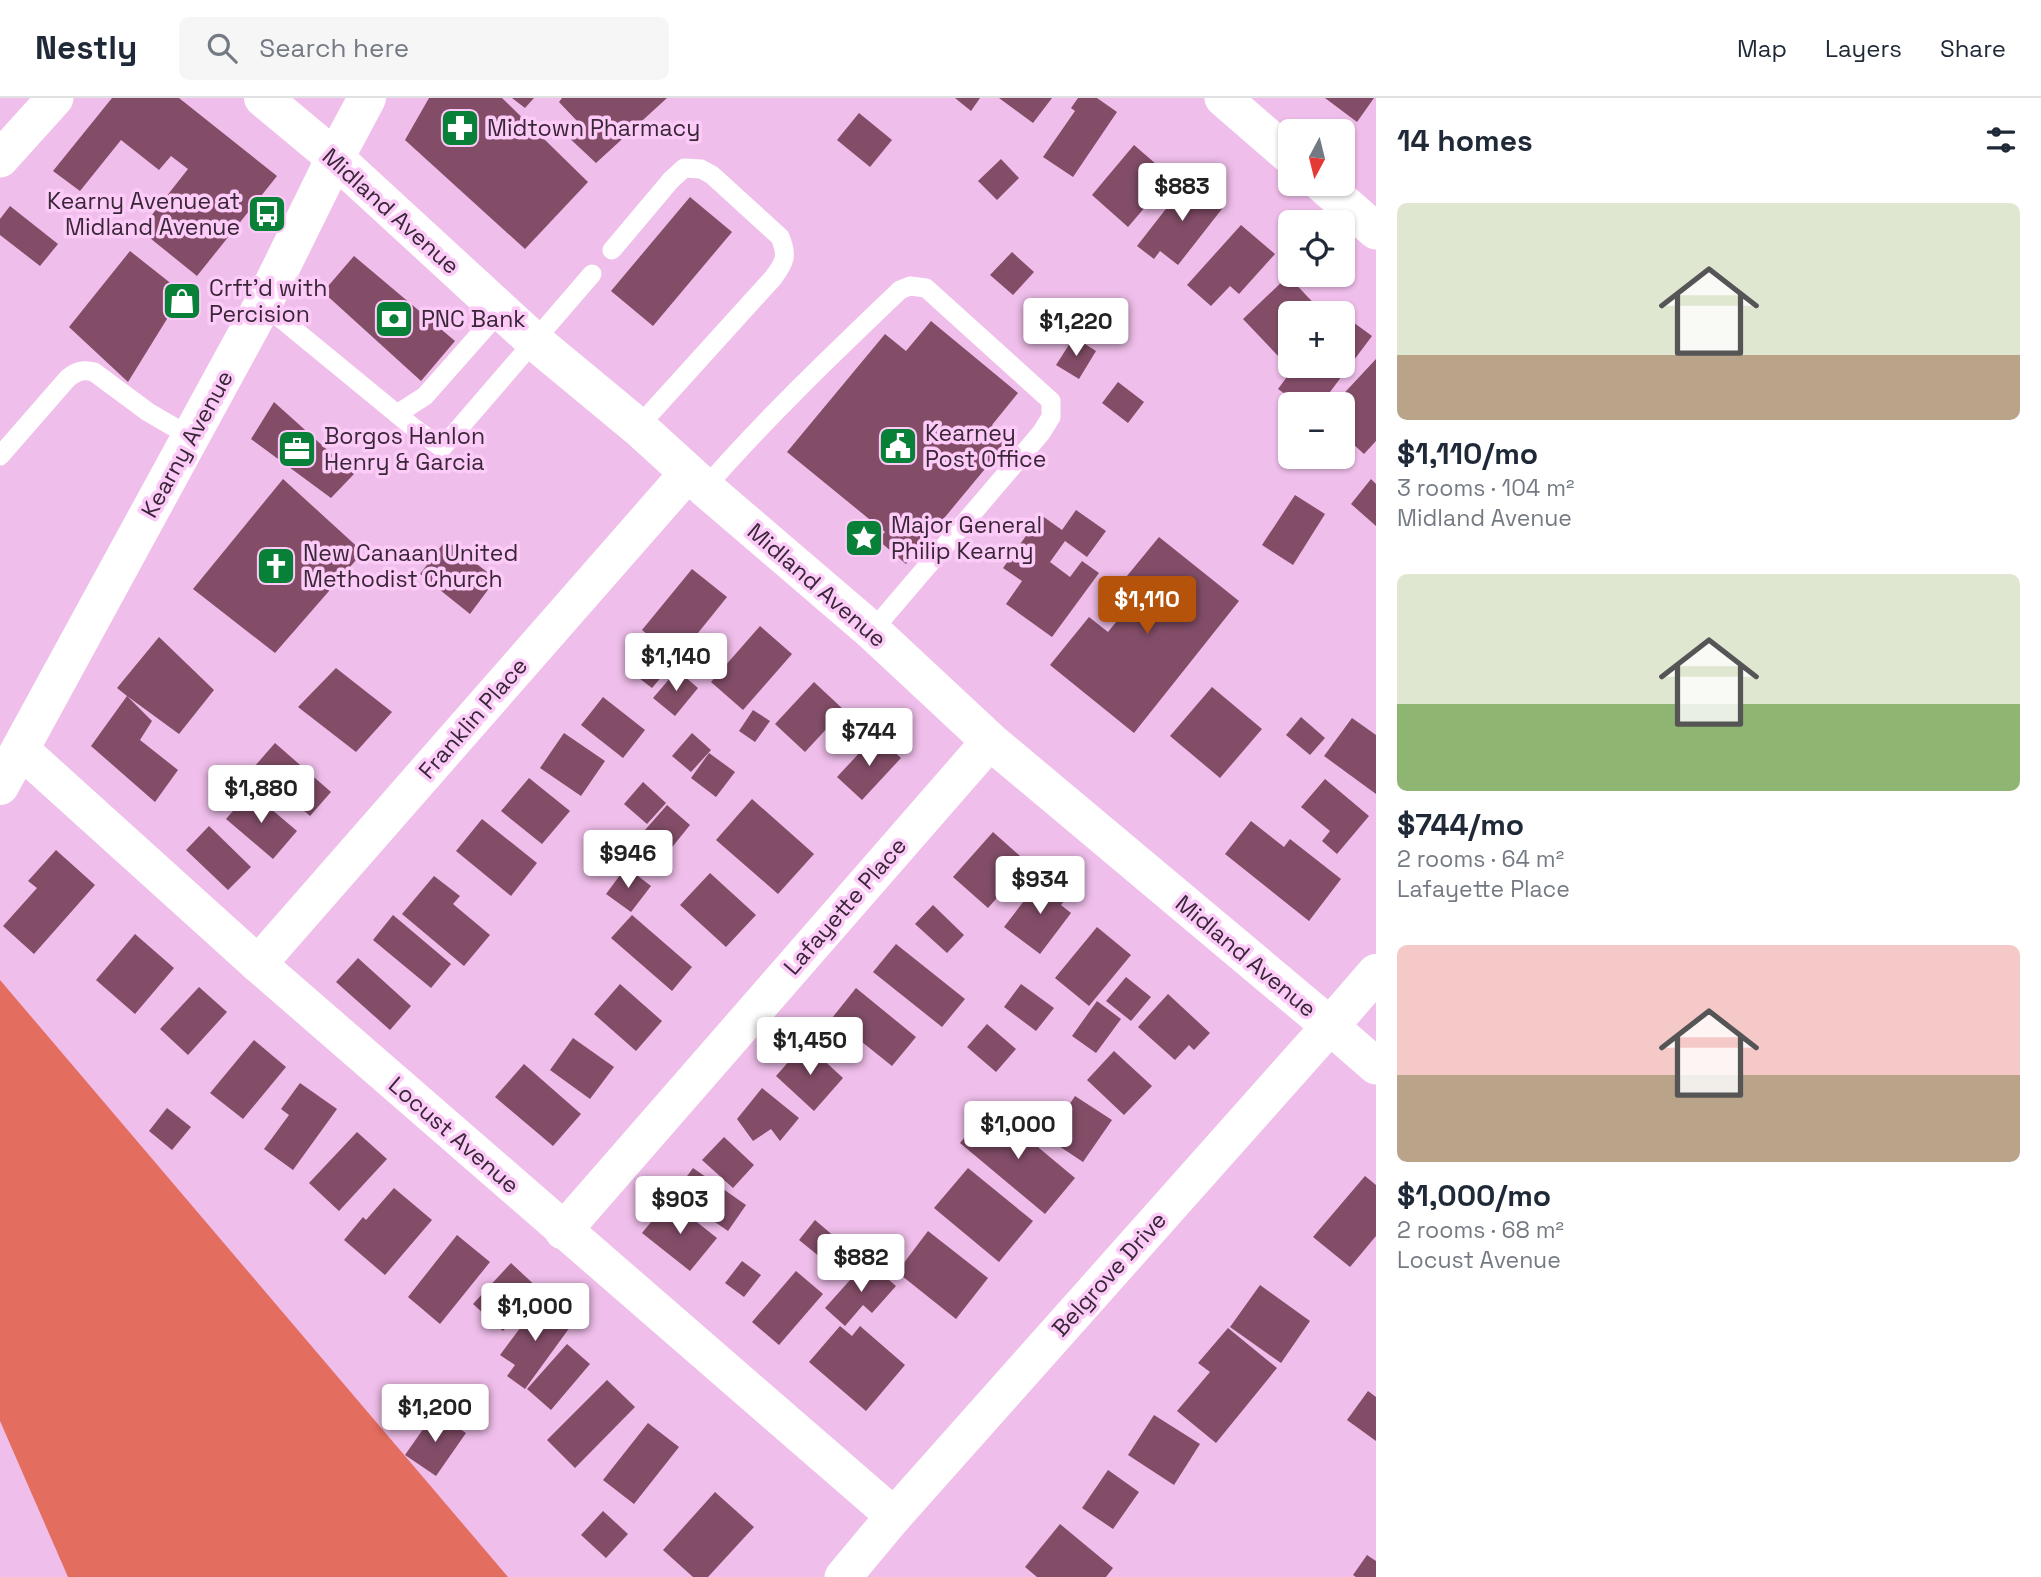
<!DOCTYPE html>
<meta charset="utf-8">
<style>
:root{--surface:#fff;--page:#f6f6f7;--text:#1f2937;--muted:#747a83;--line:#e0e1e3;--accent:#b45309}
body{margin:0;font-family:"Space Grotesk",sans-serif;background:var(--page);color:var(--text);height:100vh;display:flex;flex-direction:column;font-size:26px;white-space:nowrap}
*{box-sizing:border-box;margin:0}
p{font-size:23px;color:var(--muted)}
.icon{flex:none;width:38px;height:38px;fill:none;stroke:currentColor;stroke-width:2;stroke-linecap:round;stroke-linejoin:round}
.map{position:relative;flex:1;overflow:hidden}
.side{display:flex;flex-direction:column;background:var(--surface);width:665px}
.side>*{flex:none}
.needle{width:46px;rotate:187deg}
.controls{position:absolute;left:1278px;top:21px;display:grid;gap:14px}
.controls a{display:grid;place-items:center;width:77px;height:77px;border-radius:10px;background:var(--surface);box-shadow:0 2px 5px #0004;font-size:35px}
.price{position:absolute;translate:-50% -60px;padding:0 16px;border-radius:7px;background:#fff;color:#222;font-size:23px;line-height:46px;filter:drop-shadow(0 2px 4px #0008)}
.price::after{content:'';position:absolute;left:50%;top:42px;width:21px;height:16px;margin-left:-10px;background:inherit;clip-path:polygon(0 0,100% 0,50% 100%)}
.price.active{background:var(--accent);color:#fff}
ul{padding:0;list-style:none}
li{display:grid;align-content:center;gap:14px;height:371px;padding:0 21px}
li span{display:grid;place-items:center;height:217px;border-radius:10px;color:#555}
li>.icon{margin-inline-start:auto}
span .icon{width:126px;height:126px;fill:#fffc;stroke-width:1}
li b{font-size:30px}
h2{display:flex;justify-content:space-between;align-items:center;height:84px;padding:0 21px;font-size:30px}
header{display:flex;align-items:center;gap:42px;box-sizing:border-box;height:98px;padding:0 35px;background:var(--surface);border-bottom:2px solid var(--line)}
header strong{font-size:33px}
nav{display:flex;gap:38px;margin-inline-start:auto;font-size:24px}
.search{width:490px;height:63px;background:var(--page);display:flex;align-items:center;gap:18px;box-sizing:border-box;padding:0 24px;border-radius:10px;color:var(--muted);font-size:26px}
main{display:flex;flex:1;min-height:0}
.map>svg:first-child{display:block}
.forest{fill:#e36d5e}
.building{fill:#834d68}
.lines{fill:none;stroke-linecap:round;stroke-linejoin:round}
.lane{stroke:#fff;stroke-width:19}
.street{stroke:#fff;stroke-width:37}
.secondary{stroke:#fff;stroke-width:38}
.primary{stroke:#fff;stroke-width:38}
.labels{text-anchor:middle;dominant-baseline:central;stroke-width:7;stroke-linejoin:round;paint-order:stroke}
.poi-label{font-size:23px;fill:#392637;stroke:#fccbf8;text-anchor:start}
.street-label{font-size:23px;fill:#392637;stroke:#fccbf8}
</style>
<header>
<strong>Nestly</strong>
<div class="search"><svg class="icon" aria-label="search" viewBox="0 0 24 24"><circle cx="10" cy="10" r="6"/><path d="M15 15l6 6"/></svg>Search here</div>
<nav><a>Map</a><a>Layers</a><a>Share</a></nav>
</header>
<main>
<div class="map">
<svg width="1376" height="1479" viewBox="0 0 1376 1479">
<rect width="100%" height="100%" fill="#efbeea"/>
<!-- forest -->
<polygon class="forest" points="0,882 508,1479 68,1479 0,1323"/>
<!-- building -->
<g class="building">
<polygon points="112,0 179,0 277,78 197,178 140,132 188,71 171,58 159,72 121,42 80,93 53,73"/>
<polygon points="429,0 502,0 588,84 525,151 405,42"/>
<polygon points="512,0 534,0 525,10"/>
<polygon points="562,0 667,0 596,65 565,36 577,23 559,4"/>
<polygon points="955,0 980,0 971,13"/>
<polygon points="999,0 1052,0 1033,25"/>
<polygon points="1078,0 1097,0 1117,14 1073,79 1043,59 1075,13 1071,10"/>
<polygon points="1325,0 1374,0 1357,24"/>
<polygon points="859,15 892,42 870,69 837,42"/>
<polygon points="1134,47 1171,79 1128,129 1092,97"/>
<polygon points="1001,61 1019,80 997,102 978,83"/>
<polygon points="1190,80 1225,107 1178,167 1160,153 1154,161 1137,148"/>
<polygon points="690,99 732,134 653,228 611,193"/>
<polygon points="10,108 58,146 40,168 0,137 0,121"/>
<polygon points="1241,127 1275,156 1239,196 1230,188 1211,208 1187,187"/>
<polygon points="130,153 183,195 128,284 69,229"/>
<polygon points="1012,154 1034,174 1013,197 990,177"/>
<polygon points="354,158 455,243 421,283 323,194"/>
<polygon points="1288,178 1323,215 1290,215 1290,249 1279,259 1243,221"/>
<polygon points="1342,216 1372,238 1321,306 1299,306 1278,291 1295,268 1342,268"/>
<polygon points="931,223 1018,295 992,327 1009,342 906,466 878,442 885,434 787,354 885,236 906,253"/>
<polygon points="1074,239 1096,253 1079,281 1056,267"/>
<polygon points="1376,261 1376,343 1364,356 1342,336 1342,306 1334,306"/>
<polygon points="1118,284 1144,304 1128,325 1102,305"/>
<polygon points="274,304 354,376 331,400 251,341"/>
<polygon points="283,381 363,454 275,555 193,491"/>
<polygon points="1371,381 1376,386 1376,428 1351,406"/>
<polygon points="1295,397 1325,416 1293,467 1262,447"/>
<polygon points="1076,412 1106,433 1087,459 1065,443 1050,464 1070,479 1082,463 1099,475 1052,539 1006,506 1022,483 1003,470 1041,417 1062,432"/>
<polygon points="1159,439 1239,503 1134,635 1050,567 1089,519 1108,534 1138,497 1122,484"/>
<polygon points="446,442 496,481 470,516 420,476"/>
<polygon points="692,471 727,499 677,561 642,532"/>
<polygon points="760,528 792,556 743,612 711,584"/>
<polygon points="159,539 214,592 179,636 127,598 152,623 140,642 178,672 155,704 91,648 127,598 117,590"/>
<polygon points="648,553 669,570 652,590 631,574"/>
<polygon points="336,570 392,614 356,654 298,609"/>
<polygon points="677,572 698,590 675,618 653,600"/>
<polygon points="814,584 844,612 805,654 775,626"/>
<polygon points="1212,589 1262,631 1220,680 1170,638"/>
<polygon points="603,599 645,632 623,660 581,627"/>
<polygon points="753,612 770,623 755,644 739,633"/>
<polygon points="1301,619 1325,640 1310,657 1286,637"/>
<polygon points="1352,620 1376,637 1376,696 1324,658"/>
<polygon points="564,635 605,663 581,698 540,670"/>
<polygon points="692,635 711,652 691,674 672,658"/>
<polygon points="876,637 901,660 862,702 837,679"/>
<polygon points="275,645 331,694 310,718 254,669"/>
<polygon points="709,655 735,674 716,699 691,680"/>
<polygon points="529,680 570,713 542,746 501,713"/>
<polygon points="1325,681 1369,718 1337,756 1322,743 1330,733 1301,709"/>
<polygon points="643,684 666,705 647,726 624,706"/>
<polygon points="250,693 297,733 273,761 226,721"/>
<polygon points="752,701 814,756 778,796 716,742"/>
<polygon points="667,707 690,727 669,753 645,732"/>
<polygon points="482,721 537,765 511,798 456,753"/>
<polygon points="1251,723 1284,749 1290,741 1341,781 1309,823 1225,756"/>
<polygon points="209,728 251,769 228,792 186,752"/>
<polygon points="993,734 1028,765 988,810 953,779"/>
<polygon points="56,752 95,787 34,856 3,828 37,790 28,783"/>
<polygon points="626,769 651,788 631,814 606,796"/>
<polygon points="710,775 756,817 726,849 680,807"/>
<polygon points="434,778 460,798 453,806 490,837 464,868 402,816"/>
<polygon points="1043,778 1068,798 1061,807 1071,815 1040,856 1004,829"/>
<polygon points="933,807 964,837 947,855 915,826"/>
<polygon points="393,817 451,866 431,890 373,842"/>
<polygon points="632,817 692,869 672,893 611,840"/>
<polygon points="1097,829 1131,857 1089,908 1055,880"/>
<polygon points="135,836 174,870 135,916 96,882"/>
<polygon points="896,846 965,901 942,929 873,874"/>
<polygon points="358,860 411,908 390,932 336,884"/>
<polygon points="1126,879 1151,899 1131,923 1106,903"/>
<polygon points="620,886 662,923 636,953 594,916"/>
<polygon points="1021,886 1054,910 1036,933 1004,909"/>
<polygon points="199,889 227,914 188,957 160,931"/>
<polygon points="856,890 916,939 892,968 832,920"/>
<polygon points="1168,896 1210,935 1194,952 1189,947 1175,962 1138,929"/>
<polygon points="1097,903 1121,921 1096,955 1072,938"/>
<polygon points="987,926 1016,951 996,974 967,949"/>
<polygon points="573,940 614,969 590,1001 550,972"/>
<polygon points="254,942 286,969 243,1021 210,995"/>
<polygon points="805,945 843,980 814,1013 776,978"/>
<polygon points="1114,953 1152,988 1124,1017 1087,982"/>
<polygon points="524,966 581,1016 553,1048 495,999"/>
<polygon points="300,985 337,1011 293,1072 264,1051 289,1017 281,1011"/>
<polygon points="762,990 799,1020 780,1043 771,1031 753,1043 737,1021"/>
<polygon points="1075,998 1112,1022 1083,1064 1047,1040"/>
<polygon points="990,1009 1075,1080 1045,1116 960,1045"/>
<polygon points="167,1010 191,1029 172,1052 149,1033"/>
<polygon points="357,1034 387,1061 339,1113 309,1085"/>
<polygon points="724,1039 754,1067 733,1090 702,1062"/>
<polygon points="693,1070 746,1107 728,1133 674,1096"/>
<polygon points="968,1070 1033,1123 999,1164 934,1110"/>
<polygon points="1365,1078 1376,1087 1376,1138 1350,1169 1313,1139"/>
<polygon points="394,1090 432,1122 385,1177 344,1142 363,1119 366,1122"/>
<polygon points="669,1102 717,1140 690,1173 642,1135"/>
<polygon points="815,1122 836,1140 820,1159 799,1142"/>
<polygon points="928,1133 988,1180 956,1221 897,1174"/>
<polygon points="457,1137 490,1164 440,1226 408,1199"/>
<polygon points="742,1163 761,1177 744,1199 725,1185"/>
<polygon points="867,1163 896,1188 872,1215 863,1207 845,1228 825,1210"/>
<polygon points="511,1165 540,1192 503,1233 473,1206"/>
<polygon points="796,1173 823,1196 779,1247 752,1224"/>
<polygon points="1260,1187 1310,1223 1281,1265 1230,1229"/>
<polygon points="541,1202 573,1225 525,1291 507,1278 515,1267 500,1257"/>
<polygon points="840,1228 852,1238 860,1228 905,1267 866,1313 809,1264"/>
<polygon points="1228,1230 1277,1270 1216,1345 1177,1313 1210,1274 1198,1265"/>
<polygon points="567,1246 590,1266 551,1312 527,1291"/>
<polygon points="607,1282 635,1309 575,1370 547,1342"/>
<polygon points="1368,1293 1376,1299 1376,1343 1347,1322"/>
<polygon points="435,1314 466,1335 436,1378 405,1357"/>
<polygon points="1154,1317 1200,1346 1174,1387 1128,1357"/>
<polygon points="648,1325 679,1349 634,1406 603,1382"/>
<polygon points="1108,1372 1139,1394 1113,1431 1082,1410"/>
<polygon points="715,1394 754,1429 708,1479 693,1479 663,1452"/>
<polygon points="603,1413 628,1436 606,1460 581,1437"/>
<polygon points="1060,1426 1113,1470 1106,1479 1037,1479 1025,1469"/>
<polygon points="1367,1457 1376,1463 1376,1479 1356,1479 1353,1477"/>
</g>
<g class="lines">
<!-- lane -->
<g class="lane">
<path d="M612,152L671,82L684,70L701,71L712,77L780,139C788,158 785,164 773,180L638,329"/>
<polyline points="263,206 414,330 442,350 592,176"/>
<polyline points="397,316 425,298 501,212"/>
<path d="M0,358L68,280C77,273 83,271 94,274L148,314L191,339"/>
<path d="M705,390C766,320 833,256 900,192L910,188L926,190L1051,303V319L1041,335L872,533"/>
</g>
<!-- street -->
<g class="street">
<polyline points="1223,0 1290,58"/>
<polyline points="0,61 55,0"/>
<polyline points="1322,86 1376,133"/>
<polyline points="20,651 258,866 894,1418"/>
<polyline points="258,866 688,375"/>
<polyline points="563,1133 990,643"/>
<polyline points="843,1479 894,1418 1330,928 1376,968"/>
</g>
<!-- secondary -->
<polyline class="secondary" points="263,0 335,60 533,242 638,329 705,390 872,533 990,643 1330,928 1376,875"/>
<!-- primary -->
<polyline class="primary" points="0,688 263,206 335,60 367,0"/>
</g>
<!-- icons -->
<defs>
<g id="pharmacy-square" transform="scale(2.0125)"><rect x="-9" y="-9" width="18" height="18" rx="4" fill="#088038" stroke="#fccbf8"/><path d="M-2-6h4v4h4v4h-4v4h-4v-4h-4v-4h4Z" fill="#fff"/></g>
<g id="bus-square" transform="scale(2.0125)"><rect x="-9" y="-9" width="18" height="18" rx="4" fill="#088038" stroke="#fccbf8"/><path d="M-5-6H5V4H4V6H2V4H-2V6H-4V4H-5ZM-3.5-4V0h7V-4ZM-3.5 1.2v1.5H-2V1.2ZM2 1.2v1.5H3.5V1.2Z" fill="#fff"/></g>
<g id="shop-square" transform="scale(2.0125)"><rect x="-9" y="-9" width="18" height="18" rx="4" fill="#088038" stroke="#fccbf8"/><path d="M-5-2.5h2.3a2.7 3.5 0 0 1 5.4 0H5L5.5 6h-11ZM-1.5-2.5h3a1.5 2.3 0 0 0-3 0Z" fill="#fff"/></g>
<g id="bank-square" transform="scale(2.0125)"><rect x="-9" y="-9" width="18" height="18" rx="4" fill="#088038" stroke="#fccbf8"/><path d="M-6-4H6V4H-6ZM0-2.3a2.3 2.3 0 1 0 0 4.6a2.3 2.3 0 1 0 0-4.6Z" fill="#fff"/></g>
<g id="civic-square" transform="scale(2.0125)"><rect x="-9" y="-9" width="18" height="18" rx="4" fill="#088038" stroke="#fccbf8"/><path d="M-.6-6.5H3V-4.5H.6V-3L4-1V1h2V6H-6V1h2V-1L-.6-3ZM-1.2 2.5V6h2.4V2.5Z" fill="#fff"/></g>
<g id="office-square" transform="scale(2.0125)"><rect x="-9" y="-9" width="18" height="18" rx="4" fill="#088038" stroke="#fccbf8"/><path d="M-6-3h4V-5.5h4V-3h4V5H-6ZM-1-4.5V-3h2v-1.5ZM-6 0V1H6V0Z" fill="#fff"/></g>
<g id="sight-square" transform="scale(2.0125)"><rect x="-9" y="-9" width="18" height="18" rx="4" fill="#088038" stroke="#fccbf8"/><path d="M0-6L1.8-2.2L6-1.7L2.9 1.2L3.7 5.4L0 3.3L-3.7 5.4L-2.9 1.2L-6-1.7L-1.8-2.2Z" fill="#fff"/></g>
<g id="church-square" transform="scale(2.0125)"><rect x="-9" y="-9" width="18" height="18" rx="4" fill="#088038" stroke="#fccbf8"/><path d="M-1.2-6h2.4v3.5h3.3v2.4h-3.3V6h-2.4V-.1h-3.3v-2.4h3.3Z" fill="#fff"/></g>
</defs>
<g fill-rule="evenodd">
<use href="#pharmacy-square" x="460" y="30"/>
<use href="#bus-square" x="267" y="116"/>
<use href="#shop-square" x="182" y="203"/>
<use href="#bank-square" x="394" y="221"/>
<use href="#civic-square" x="898" y="348"/>
<use href="#office-square" x="297" y="351"/>
<use href="#sight-square" x="864" y="440"/>
<use href="#church-square" x="276" y="468"/>
</g>
<g class="labels">
<!-- poi labels -->
<g class="poi-label">
<text x="487" y="30">Midtown Pharmacy</text>
<text x="240" y="103" text-anchor="end">Kearny Avenue at<tspan x="240" dy="26">Midland Avenue</tspan></text>
<text x="209" y="190">Crft'd with<tspan x="209" dy="26">Percision</tspan></text>
<text x="421" y="221">PNC Bank</text>
<text x="925" y="335">Kearney<tspan x="925" dy="26">Post Office</tspan></text>
<text x="324" y="338">Borgos Hanlon<tspan x="324" dy="26">Henry &amp; Garcia</tspan></text>
<text x="891" y="427">Major General<tspan x="891" dy="26">Philip Kearny</tspan></text>
<text x="303" y="455">New Canaan United<tspan x="303" dy="26">Methodist Church</tspan></text>
</g>
<!-- street labels -->
<g class="street-label">
<text transform="translate(391 113) rotate(42)">Midland Avenue</text>
<text transform="translate(187 346) rotate(-61)">Kearny Avenue</text>
<text transform="translate(817 487) rotate(41)">Midland Avenue</text>
<text transform="translate(473 620) rotate(-49)">Franklin Place</text>
<text transform="translate(845 808) rotate(-49)">Lafayette Place</text>
<text transform="translate(1246 858) rotate(40)">Midland Avenue</text>
<text transform="translate(454 1037) rotate(41)">Locust Avenue</text>
<text transform="translate(1109 1176) rotate(-48)">Belgrove Drive</text>
</g>
</g>
</svg>
<div class="controls">
<a><svg class="needle" viewBox="-14 -14 28 28"><path d="M0-13l5 13h-10z" fill="#e53935"/><path d="M0 13l5-13h-10z" fill="#747a83"/></svg></a>
<a><svg class="icon" aria-label="locate" viewBox="0 0 24 24"><circle cx="12" cy="12" r="6"/><path d="M12 2v4M12 18v4M2 12h4M18 12h4"/></svg></a>
<a>+</a>
<a>−</a>
</div>
<b class="price" style="left:1182px;top:125px">$883</b>
<b class="price" style="left:1076px;top:260px">$1,220</b>
<b class="price active" style="left:1147px;top:538px">$1,110</b>
<b class="price" style="left:676px;top:595px">$1,140</b>
<b class="price" style="left:869px;top:670px">$744</b>
<b class="price" style="left:261px;top:727px">$1,880</b>
<b class="price" style="left:628px;top:792px">$946</b>
<b class="price" style="left:1040px;top:818px">$934</b>
<b class="price" style="left:810px;top:979px">$1,450</b>
<b class="price" style="left:1018px;top:1063px">$1,000</b>
<b class="price" style="left:680px;top:1138px">$903</b>
<b class="price" style="left:861px;top:1196px">$882</b>
<b class="price" style="left:535px;top:1245px">$1,000</b>
<b class="price" style="left:435px;top:1346px">$1,200</b>
</div>
<section class="side">
<h2>14 homes<svg class="icon" aria-label="filters" viewBox="0 0 24 24"><path d="M4 7h16M4 17h16"/><circle cx="9" cy="7" r="2"/><circle cx="15" cy="17" r="2"/></svg></h2>
<ul>
<li><span style="background:linear-gradient(#dfe7d0 70%,#b9a48a 0)"><svg class="icon" aria-label="home" viewBox="0 0 24 24"><path d="M3 11l9-7 9 7M6 9v11h12V9"/></svg></span><div><b>$1,110/mo</b><p>3 rooms · 104 m²</p><p>Midland Avenue</p></div></li>
<li><span style="background:linear-gradient(#dfe7d0 60%,#8fb573 0)"><svg class="icon" aria-label="home" viewBox="0 0 24 24"><path d="M3 11l9-7 9 7M6 9v11h12V9"/></svg></span><div><b>$744/mo</b><p>2 rooms · 64 m²</p><p>Lafayette Place</p></div></li>
<li><span style="background:linear-gradient(#f6c9c9 60%,#b9a48a 0)"><svg class="icon" aria-label="home" viewBox="0 0 24 24"><path d="M3 11l9-7 9 7M6 9v11h12V9"/></svg></span><div><b>$1,000/mo</b><p>2 rooms · 68 m²</p><p>Locust Avenue</p></div></li>
</ul>
</section>
</main>
